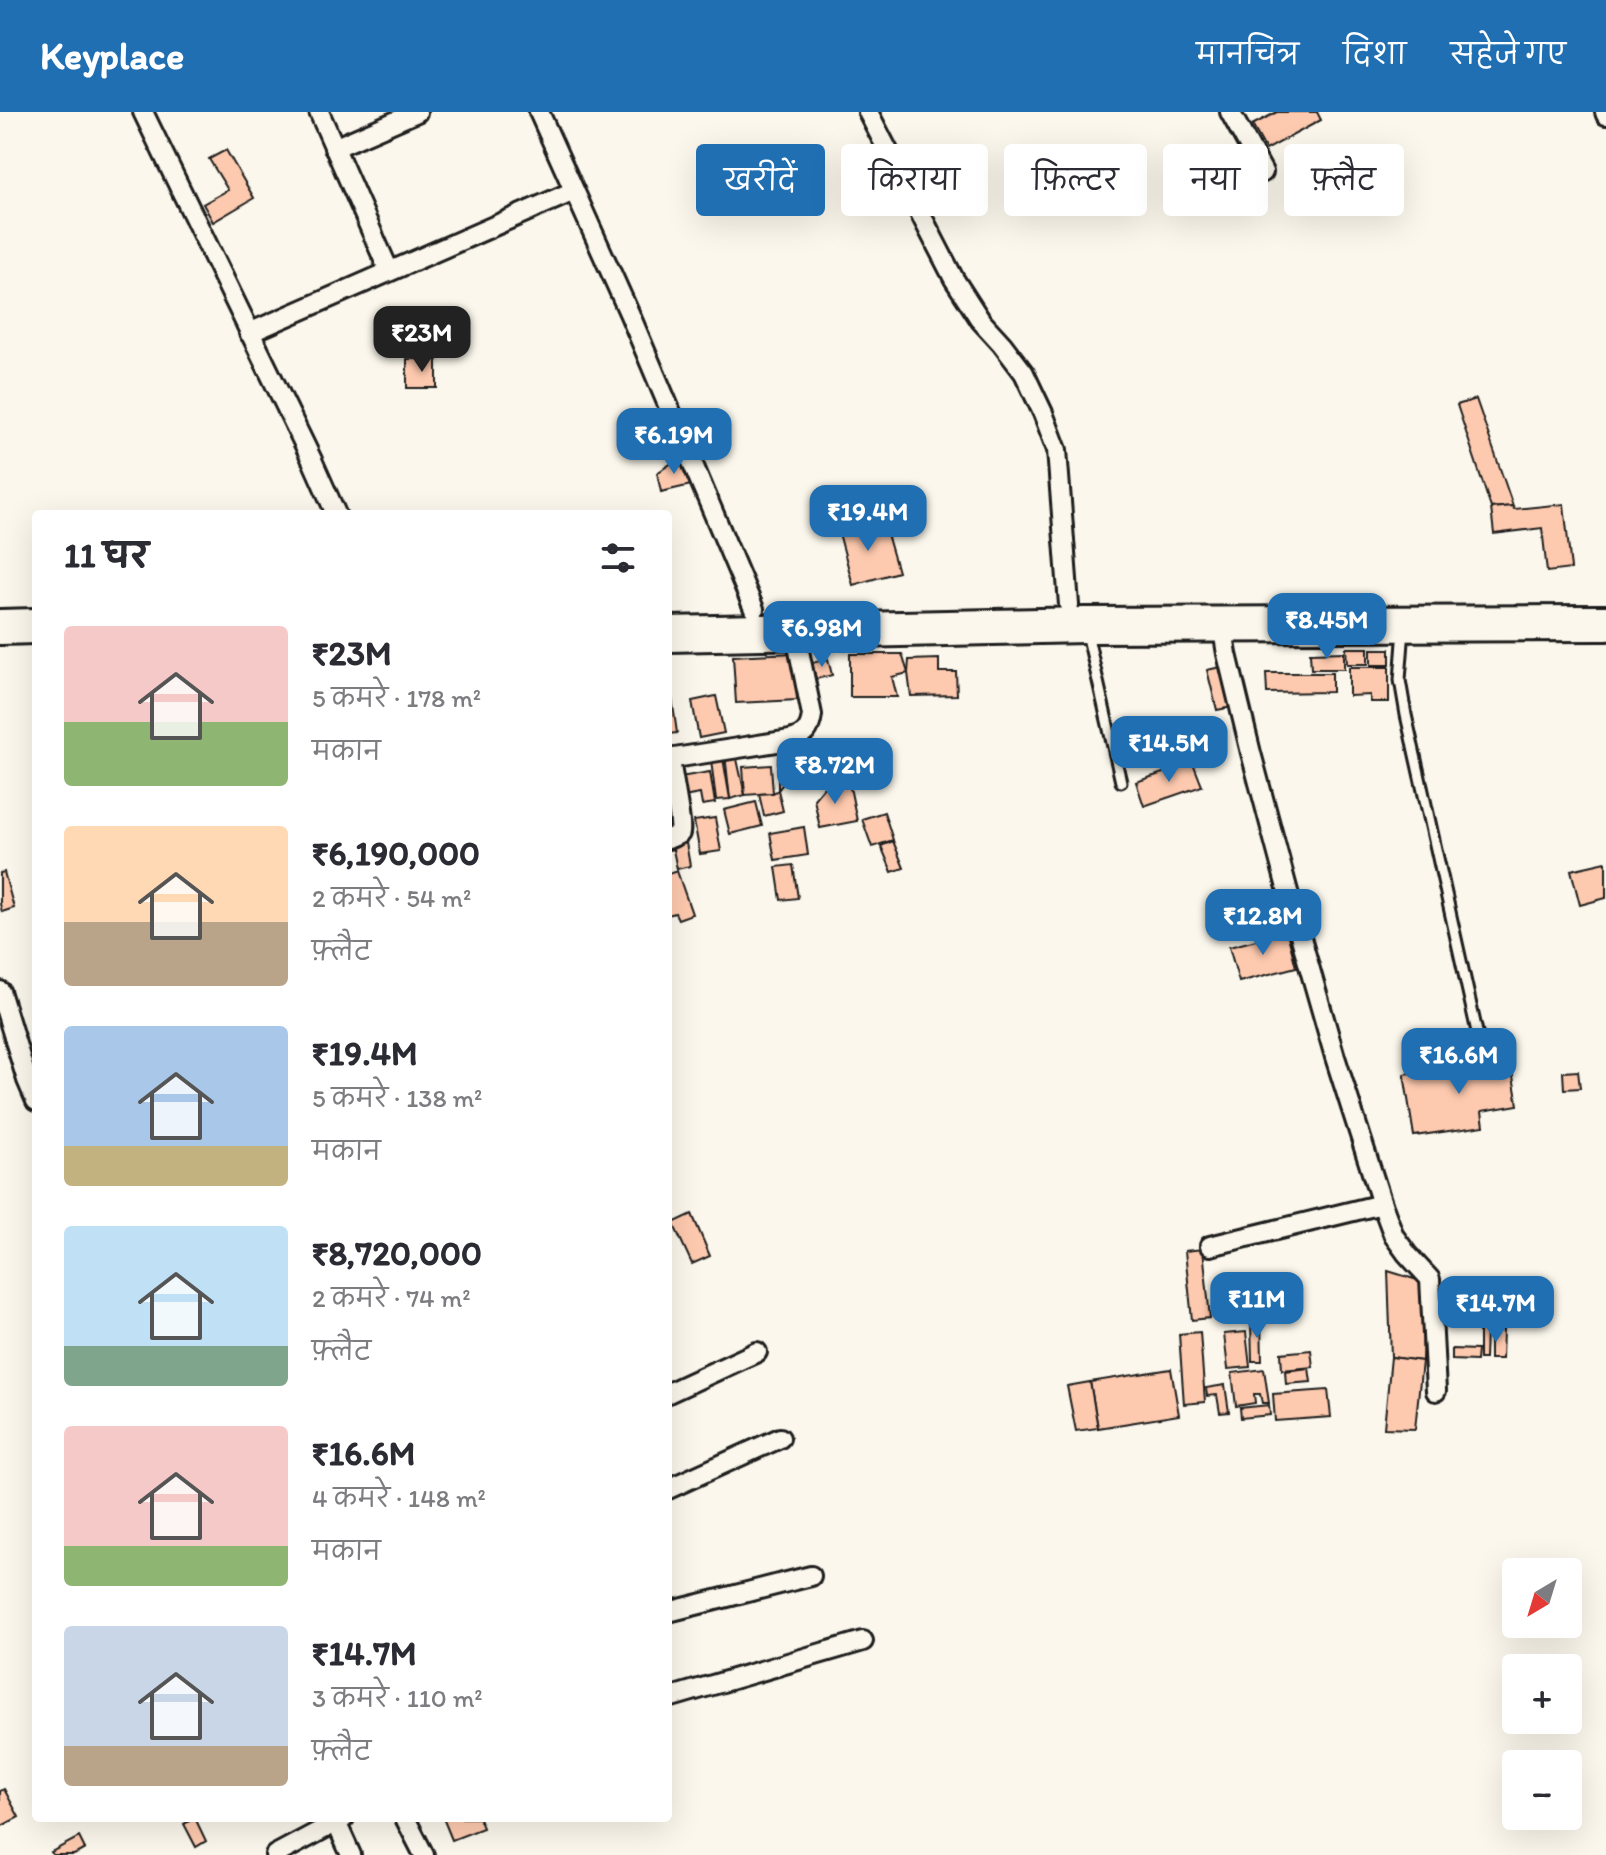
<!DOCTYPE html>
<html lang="hi">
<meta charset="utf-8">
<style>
:root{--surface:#fff;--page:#f7f7f7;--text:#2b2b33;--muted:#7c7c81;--accent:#1f6fb2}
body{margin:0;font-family:Itim,"Playpen Sans Deva",sans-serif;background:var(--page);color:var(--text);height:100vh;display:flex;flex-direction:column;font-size:30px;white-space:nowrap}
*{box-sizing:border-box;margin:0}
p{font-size:26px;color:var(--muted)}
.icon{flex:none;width:44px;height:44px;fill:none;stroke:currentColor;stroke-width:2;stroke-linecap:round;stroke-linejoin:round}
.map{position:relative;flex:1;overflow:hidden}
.drawer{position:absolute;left:32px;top:398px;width:640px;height:1312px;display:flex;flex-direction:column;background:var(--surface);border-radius:8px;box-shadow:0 8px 32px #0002}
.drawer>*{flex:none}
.guide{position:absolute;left:696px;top:32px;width:760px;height:72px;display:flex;gap:16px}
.needle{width:52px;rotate:218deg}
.controls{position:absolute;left:1502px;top:1446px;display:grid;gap:16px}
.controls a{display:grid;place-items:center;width:80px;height:80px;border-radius:8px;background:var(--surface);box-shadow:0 8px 32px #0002;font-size:40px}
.price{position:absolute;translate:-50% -68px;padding:0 18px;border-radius:16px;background:var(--accent);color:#fff;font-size:26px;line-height:52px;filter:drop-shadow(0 2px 4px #0008)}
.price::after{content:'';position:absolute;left:50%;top:48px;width:24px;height:18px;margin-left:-12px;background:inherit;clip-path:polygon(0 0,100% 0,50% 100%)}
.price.current{background:#222;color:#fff}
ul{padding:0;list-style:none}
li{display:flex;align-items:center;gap:24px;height:200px;padding:0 32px}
li span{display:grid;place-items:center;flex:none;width:224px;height:160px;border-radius:8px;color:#555}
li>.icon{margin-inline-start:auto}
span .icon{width:96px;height:96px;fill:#fffc;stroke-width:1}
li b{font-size:34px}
h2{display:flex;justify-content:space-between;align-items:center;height:96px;padding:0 32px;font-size:34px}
.tag{padding:0 28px;border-radius:8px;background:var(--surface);box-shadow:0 8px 32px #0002;font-size:28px;line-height:72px}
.tag.current{background:var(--accent);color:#fff}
header{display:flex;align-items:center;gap:48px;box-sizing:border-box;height:112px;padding:0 40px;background:var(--accent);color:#fff}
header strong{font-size:38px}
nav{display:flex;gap:44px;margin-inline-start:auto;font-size:28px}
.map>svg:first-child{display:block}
.building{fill:#fecaaf;stroke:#1c1c1c;stroke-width:2}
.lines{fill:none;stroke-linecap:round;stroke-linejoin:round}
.lane-casing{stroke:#1c1c1c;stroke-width:15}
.street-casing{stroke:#1c1c1c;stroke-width:24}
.highway-casing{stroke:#1c1c1c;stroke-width:40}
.lane{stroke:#fbf7ec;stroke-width:9}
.street{stroke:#fbf7ec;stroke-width:18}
.highway{stroke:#fbf7ec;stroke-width:34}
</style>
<header>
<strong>Keyplace</strong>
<nav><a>मानचित्र</a><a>दिशा</a><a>सहेजे गए</a></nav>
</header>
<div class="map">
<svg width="1606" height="1743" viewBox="0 0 1606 1743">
<rect width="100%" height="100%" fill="#fbf7ec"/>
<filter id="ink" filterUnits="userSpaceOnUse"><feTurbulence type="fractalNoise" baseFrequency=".0125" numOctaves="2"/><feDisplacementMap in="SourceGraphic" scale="16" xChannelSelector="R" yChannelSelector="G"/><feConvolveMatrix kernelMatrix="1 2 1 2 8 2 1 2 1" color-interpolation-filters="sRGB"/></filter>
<g filter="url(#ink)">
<!-- building -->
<g class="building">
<polygon points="1277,0 1317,0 1321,8 1266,38 1252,13"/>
<polygon points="226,38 254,86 213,110 203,92 228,78 209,47"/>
<rect x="407" y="247" width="30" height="29"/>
<polygon points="1476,287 1513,394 1491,396 1457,293"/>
<polygon points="684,343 691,373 661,380 657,361"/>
<polygon points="1564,392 1571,457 1547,460 1542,416 1494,422 1491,396 1513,394 1514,397"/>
<polygon points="883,408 898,460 853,473 839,421"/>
<polygon points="1346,536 1368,536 1368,552 1347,552"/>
<rect x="1371" y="537" width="19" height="16"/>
<polygon points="1344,540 1344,557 1311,557 1310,541"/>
<polygon points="794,541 797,588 736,591 733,544"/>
<polygon points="850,542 902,542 908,561 892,565 897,585 850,585"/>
<polygon points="828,547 832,563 816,567 812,551"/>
<polygon points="939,547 939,560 956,560 957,583 911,584 908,561 909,548"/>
<polygon points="1221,555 1232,595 1217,598 1207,558"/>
<polygon points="1349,555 1389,555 1389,590 1370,590 1370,583 1349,584"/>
<polygon points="668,558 677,621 668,622"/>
<polygon points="1266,561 1332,561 1332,580 1267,581"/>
<polygon points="716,584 724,621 699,626 692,589"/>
<polygon points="799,635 821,636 820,667 798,666"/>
<polygon points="725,642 737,647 745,683 730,687"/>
<polygon points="723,646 730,687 716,688 711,648"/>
<polygon points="778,646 793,646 793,659 778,678"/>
<polygon points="1193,651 1202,674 1144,694 1136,670"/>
<polygon points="771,653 773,681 745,683 743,655"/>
<polygon points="710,660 715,691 702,693 700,682 683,685 680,665"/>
<polygon points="849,670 857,709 820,716 814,687 824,675"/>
<polygon points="778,678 783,699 764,704 759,682 773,681"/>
<polygon points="756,690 762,714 730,722 724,698"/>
<polygon points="884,700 893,728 872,735 862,707"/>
<polygon points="715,706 721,739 700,742 694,709"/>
<polygon points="804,715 808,743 775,748 770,721"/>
<polygon points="893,729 904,756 892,760 881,734"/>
<polygon points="686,731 690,754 677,757 672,733"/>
<polygon points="1606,750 1606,786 1580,793 1571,758"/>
<polygon points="793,753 798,786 781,788 776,755"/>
<polygon points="677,759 692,802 678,807 675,801 668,803 668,762"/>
<polygon points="4,760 14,796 2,800 0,792 0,761"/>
<polygon points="1287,820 1296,855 1239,870 1229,835"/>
<polygon points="1510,947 1518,993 1482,999 1484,1014 1414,1024 1404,962"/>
<polygon points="1578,959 1580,976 1564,977 1563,960"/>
<polygon points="692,1102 710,1144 692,1152 673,1111"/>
<polygon points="1203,1137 1210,1206 1192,1208 1185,1139"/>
<polygon points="1388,1159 1424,1170 1422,1249 1391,1245"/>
<polygon points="1478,1192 1487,1192 1486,1214 1477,1214"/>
<polygon points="1261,1207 1262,1249 1252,1249 1251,1208"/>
<polygon points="1479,1218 1486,1218 1485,1247 1479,1247"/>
<polygon points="1490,1218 1503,1218 1502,1247 1490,1247"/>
<polygon points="1200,1220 1205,1290 1184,1292 1179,1222"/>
<polygon points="1246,1220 1250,1255 1228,1257 1224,1222"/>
<polygon points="1452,1237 1477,1238 1476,1249 1452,1248"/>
<polygon points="1311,1238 1313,1255 1282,1258 1281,1241"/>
<polygon points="1391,1245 1422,1249 1415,1317 1384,1316"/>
<polygon points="1309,1256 1311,1270 1286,1272 1285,1259"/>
<polygon points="1171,1257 1179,1303 1098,1316 1090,1270"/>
<polygon points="1264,1257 1269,1291 1262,1291 1260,1282 1254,1282 1255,1291 1236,1294 1232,1261"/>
<polygon points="1090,1270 1098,1316 1076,1319 1067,1274"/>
<polygon points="1225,1273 1229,1300 1220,1301 1217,1283 1207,1284 1206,1276"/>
<polygon points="1328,1278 1331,1305 1275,1309 1273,1282"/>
<polygon points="1269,1293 1270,1303 1241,1306 1240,1296"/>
<polygon points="4,1677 19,1705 0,1715 0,1679"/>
<polygon points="195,1706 206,1729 196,1735 184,1712"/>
<polygon points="443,1706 479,1706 483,1716 452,1728"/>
<polygon points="79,1725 85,1737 74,1743 53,1743 51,1740"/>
</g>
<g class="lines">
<!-- lane casing -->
<g class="lane-casing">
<g id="lane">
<polyline points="1404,517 1400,568 1406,603 1479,929"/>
<polyline points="1087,521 1121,670"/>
</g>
</g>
<!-- street casing -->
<g class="street-casing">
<g id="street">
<polyline points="143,0 312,348 336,402"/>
<polyline points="319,0 389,159"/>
<polyline points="539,0 630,203 754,497"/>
<polyline points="868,0 954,167 981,209 1002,232 1024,261 1043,301 1057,338 1069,493"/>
<polyline points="1230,0 1263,60"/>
<polyline points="1605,0 1606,3"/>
<polyline points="334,36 417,0"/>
<polyline points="249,221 574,79"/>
<polyline points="1222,512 1227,542 1251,641 1291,791 1335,945 1382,1092 1394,1124 1407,1142 1430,1167 1436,1279"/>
<path d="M668,647L790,628C805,624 810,618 812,603L795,519"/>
<path d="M668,727C672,725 677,724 680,721C683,716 671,658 670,647"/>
<polyline points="0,879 27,968 36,989"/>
<polyline points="1210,1134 1382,1092"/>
<polyline points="668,1281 757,1240"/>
<polyline points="668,1377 780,1326"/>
<polyline points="668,1500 811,1464"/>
<polyline points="668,1586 863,1529"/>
<polyline points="405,1706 424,1743"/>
<polyline points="336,1710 351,1743"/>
<polyline points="275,1743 344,1706"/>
</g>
</g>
<!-- highway casing -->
<g class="highway-casing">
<g id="highway">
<polyline points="0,515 36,514"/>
<polyline points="668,522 1085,513 1606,511"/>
</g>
</g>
<!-- lane -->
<use href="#lane" class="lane"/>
<!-- street -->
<use href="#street" class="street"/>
<!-- highway -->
<use href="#highway" class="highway"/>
</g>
</g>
</svg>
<div class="controls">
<a><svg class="needle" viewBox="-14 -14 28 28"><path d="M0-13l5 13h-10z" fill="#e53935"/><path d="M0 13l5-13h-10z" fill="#7c7c81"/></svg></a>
<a>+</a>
<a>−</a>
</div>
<b class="price current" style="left:422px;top:262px">₹23M</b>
<b class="price" style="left:674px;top:364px">₹6.19M</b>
<b class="price" style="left:868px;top:441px">₹19.4M</b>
<b class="price" style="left:1327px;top:549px">₹8.45M</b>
<b class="price" style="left:822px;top:557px">₹6.98M</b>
<b class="price" style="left:1169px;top:672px">₹14.5M</b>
<b class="price" style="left:835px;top:694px">₹8.72M</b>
<b class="price" style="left:1263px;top:845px">₹12.8M</b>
<b class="price" style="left:1459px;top:984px">₹16.6M</b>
<b class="price" style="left:1257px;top:1228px">₹11M</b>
<b class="price" style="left:1496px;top:1232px">₹14.7M</b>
<div class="guide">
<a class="tag current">खरीदें</a>
<a class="tag">किराया</a>
<a class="tag">फ़िल्टर</a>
<a class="tag">नया</a>
<a class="tag">फ़्लैट</a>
</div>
<section class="drawer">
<h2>11 घर<svg class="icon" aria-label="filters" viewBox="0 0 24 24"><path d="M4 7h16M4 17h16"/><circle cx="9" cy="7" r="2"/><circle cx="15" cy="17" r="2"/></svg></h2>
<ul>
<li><span style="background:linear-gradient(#f6c9c9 60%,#8fb573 0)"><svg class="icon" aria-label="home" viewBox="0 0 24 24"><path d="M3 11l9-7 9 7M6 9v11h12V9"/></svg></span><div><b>₹23M</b><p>5 कमरे · 178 m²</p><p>मकान</p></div></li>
<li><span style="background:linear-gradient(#ffd9b3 60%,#b9a48a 0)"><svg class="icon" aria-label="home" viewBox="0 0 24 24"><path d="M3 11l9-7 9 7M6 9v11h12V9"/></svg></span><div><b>₹6,190,000</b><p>2 कमरे · 54 m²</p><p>फ़्लैट</p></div></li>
<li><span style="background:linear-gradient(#a9c7e8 75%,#c2b280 0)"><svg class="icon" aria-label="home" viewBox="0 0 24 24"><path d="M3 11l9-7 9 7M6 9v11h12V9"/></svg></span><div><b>₹19.4M</b><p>5 कमरे · 138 m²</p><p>मकान</p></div></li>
<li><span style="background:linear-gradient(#bfe0f5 75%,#7fa58c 0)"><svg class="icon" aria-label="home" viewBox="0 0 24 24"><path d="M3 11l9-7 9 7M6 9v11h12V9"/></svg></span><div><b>₹8,720,000</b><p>2 कमरे · 74 m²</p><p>फ़्लैट</p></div></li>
<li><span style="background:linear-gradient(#f6c9c9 75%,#8fb573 0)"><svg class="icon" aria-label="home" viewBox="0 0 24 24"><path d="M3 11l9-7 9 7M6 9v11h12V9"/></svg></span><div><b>₹16.6M</b><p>4 कमरे · 148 m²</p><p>मकान</p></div></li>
<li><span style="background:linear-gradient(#c9d6e8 75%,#b9a48a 0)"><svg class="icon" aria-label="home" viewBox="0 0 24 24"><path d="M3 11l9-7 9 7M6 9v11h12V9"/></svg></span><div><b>₹14.7M</b><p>3 कमरे · 110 m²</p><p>फ़्लैट</p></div></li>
</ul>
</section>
</div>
